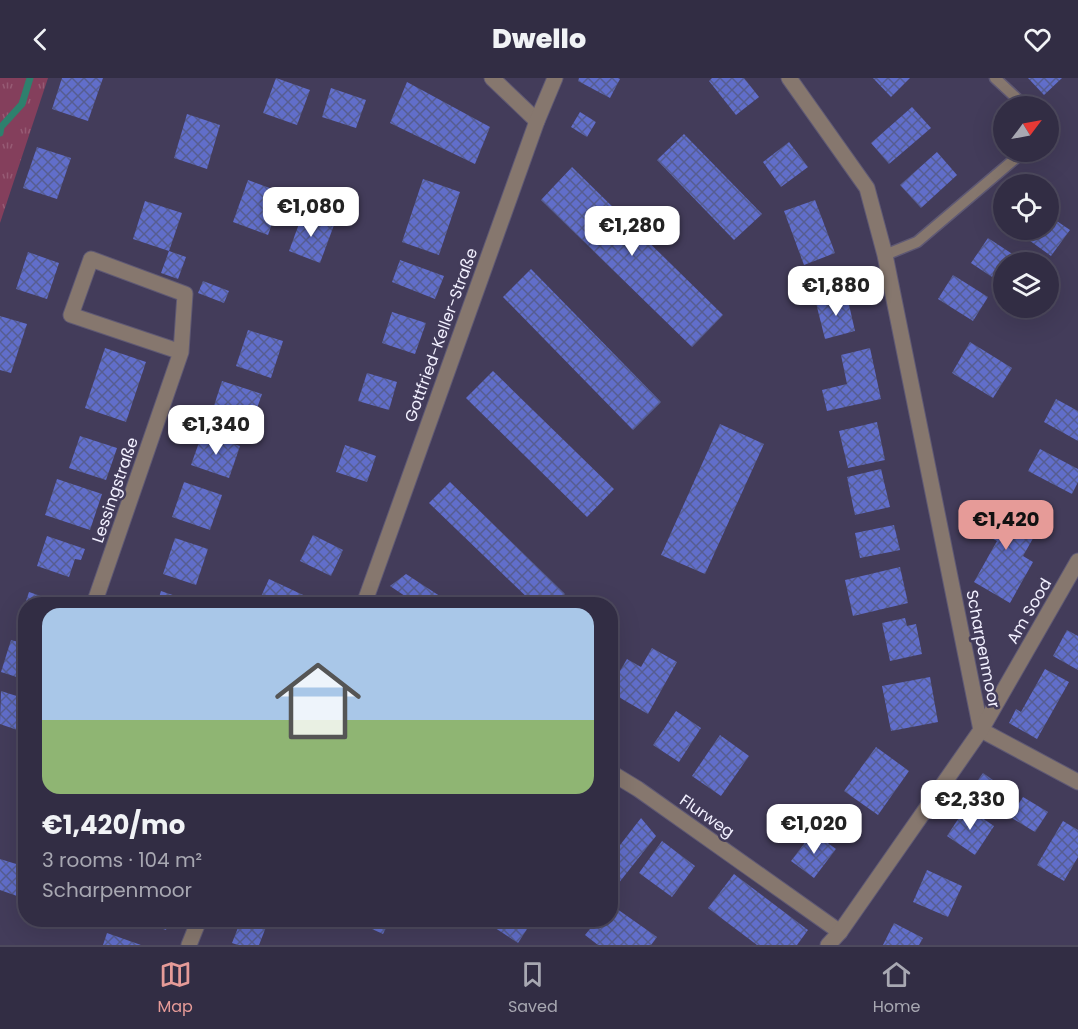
<!DOCTYPE html>
<meta charset="utf-8">
<style>
:root{--surface:#322d44;--page:#3a354b;--text:#f1f3f6;--muted:#a8a8b2;--line:#4d495d;--accent:#e69b98}
body{margin:0;font-family:Poppins,sans-serif;background:var(--page);color:var(--text);height:100vh;display:flex;flex-direction:column;font-size:22px;white-space:nowrap}
*{box-sizing:border-box;margin:0}
p{font-size:20px;color:var(--muted)}
.icon{flex:none;width:33px;height:33px;fill:none;stroke:currentColor;stroke-width:2;stroke-linecap:round;stroke-linejoin:round}
.map{position:relative;flex:1;overflow:hidden}
.panel{position:absolute;left:18px;top:519px;width:600px;height:330px;display:flex;flex-direction:column;background:var(--surface);border-radius:24px;box-shadow:0 6px 24px #0002,0 0 0 2px var(--line)}
.panel>*{flex:none}
.needle{width:39px;rotate:58deg}
.fabs{position:absolute;left:993px;top:18px;display:grid;gap:12px}
.fabs a{display:grid;place-items:center;width:66px;height:66px;border-radius:50%;background:var(--surface);box-shadow:0 6px 24px #0002,0 0 0 2px var(--line);font-size:30px}
.price{position:absolute;translate:-50% -51px;padding:0 14px;border-radius:12px;background:#fff;color:#222;font-size:20px;line-height:39px;filter:drop-shadow(0 2px 3px #0008)}
.price::after{content:'';position:absolute;left:50%;top:36px;width:18px;height:14px;margin-left:-9px;background:inherit;clip-path:polygon(0 0,100% 0,50% 100%)}
.price.current{background:var(--accent);color:#111}
ul{padding:0;list-style:none}
li{display:grid;align-content:center;gap:12px;height:318px;padding:0 24px}
li span{display:grid;place-items:center;height:186px;border-radius:18px;color:#555}
li>.icon{margin-inline-start:auto}
span .icon{width:108px;height:108px;fill:#fffc;stroke-width:1}
li b{font-size:26px}
header{display:flex;justify-content:space-between;align-items:center;height:78px;padding:0 24px;background:var(--surface);font-size:27px;font-weight:800}
.dock{display:flex;justify-content:space-around;align-items:center;height:84px;border-top:2px solid var(--line);background:var(--surface);font-size:16px;color:var(--muted)}
.dock a{display:grid;justify-items:center;gap:3px}
.dock .current{color:var(--accent)}
.map>svg:first-child{display:block}
.grass{fill:url(#grass-tufts)}
.lines{fill:none;stroke-linecap:round;stroke-linejoin:round}
.stream{stroke:#2e806d;stroke-width:7}
.building{fill:url(#building-cross-hatch)}
.lane-casing{stroke:#5f5974;stroke-width:13}
.street-casing{stroke:#5f5974;stroke-width:17}
.lane{stroke:#86776e;stroke-width:10}
.street{stroke:#86776e;stroke-width:15}
.labels{text-anchor:middle;dominant-baseline:central;stroke-width:5;stroke-linejoin:round;paint-order:stroke}
.street-label{font-size:16px;fill:#f2f0ff;stroke:#433c5a}
</style>
<header><svg class="icon" aria-label="back" viewBox="0 0 24 24"><path d="M15 5l-7 7 7 7"/></svg>Dwello<svg class="icon" aria-label="heart" viewBox="0 0 24 24"><path d="M12 20l-8-8c-3-5 5-10 8-4 3-6 11-1 8 4z"/></svg></header>
<div class="map">
<svg width="1078" height="867" viewBox="0 0 1078 867">
<defs>
<pattern id="grass-tufts" width="24" height="20" patternUnits="userSpaceOnUse" patternTransform="scale(1.5)"><rect width="24" height="20" fill="#843f5c"/><path d="M3 7l-1-3M5 7V3M7 7l1-3M15 17l-1-3M17 17v-4M19 17l1-3" fill="none" stroke="#965b74"/></pattern>
<pattern id="building-cross-hatch" width="8" height="8" patternUnits="userSpaceOnUse" patternTransform="scale(1.5)"><rect width="8" height="8" fill="#616eca"/><path d="M0 0l8 8M0 8l8-8" fill="none" stroke="#565d91"/></pattern>
</defs>
<rect width="100%" height="100%" fill="#433c5a"/>
<!-- grass -->
<polygon class="grass" points="0,0 48,0 0,145"/>
<g class="lines">
<!-- stream -->
<polyline class="stream" points="0,55 1,49 22,26 30,0"/>
</g>
<!-- building -->
<g class="building">
<polygon points="62,0 103,0 88,43 52,31"/>
<polygon points="276,0 310,12 297,47 263,35"/>
<polygon points="579,0 618,0 620,1 610,20 578,3"/>
<polygon points="712,0 744,0 759,19 736,37 709,3"/>
<polygon points="873,0 910,0 891,19"/>
<polygon points="1028,0 1062,0 1044,17"/>
<polygon points="407,4 490,49 475,86 390,45"/>
<polygon points="331,10 366,22 356,50 322,39"/>
<polygon points="912,29 931,50 889,86 871,65"/>
<polygon points="580,34 596,44 587,59 571,49"/>
<polygon points="187,36 220,47 207,91 174,80"/>
<polygon points="684,56 762,136 734,162 657,82"/>
<polygon points="789,64 808,89 781,109 763,84"/>
<polygon points="37,69 71,80 57,121 23,110"/>
<polygon points="937,74 957,97 921,130 900,107"/>
<polygon points="572,89 723,237 692,269 541,122"/>
<polygon points="423,101 460,114 439,177 402,164"/>
<polygon points="248,102 283,115 268,157 233,144"/>
<polygon points="815,122 835,175 804,187 784,133"/>
<polygon points="145,123 182,135 169,173 133,161"/>
<polygon points="303,135 334,147 320,185 289,173"/>
<polygon points="1048,137 1070,152 1051,178 1015,152 1048,152"/>
<polygon points="988,160 1023,183 1022,184 1004,184 1004,207 971,185"/>
<polygon points="169,173 186,179 178,201 161,195"/>
<polygon points="28,174 59,185 47,221 16,211"/>
<polygon points="400,182 444,198 435,221 392,204"/>
<polygon points="531,191 661,324 633,352 503,219"/>
<polygon points="953,197 988,219 973,243 938,221"/>
<polygon points="203,203 229,213 224,225 198,215"/>
<polygon points="847,218 855,253 825,261 816,225"/>
<polygon points="392,234 426,245 415,276 382,265"/>
<polygon points="0,238 27,246 11,295 0,292"/>
<polygon points="248,252 283,263 271,300 236,288"/>
<polygon points="970,264 1012,290 993,320 952,295"/>
<polygon points="105,270 146,284 126,344 85,330"/>
<polygon points="870,270 881,321 827,333 822,312 847,306 841,277"/>
<polygon points="493,293 614,411 587,439 466,320"/>
<polygon points="367,295 397,304 389,332 358,323"/>
<polygon points="222,303 262,316 250,350 211,337"/>
<polygon points="1056,321 1078,333 1078,363 1044,344"/>
<polygon points="877,344 885,382 848,390 839,353"/>
<polygon points="720,346 764,366 705,496 661,477"/>
<polygon points="202,356 240,368 229,400 191,387"/>
<polygon points="80,358 117,370 106,402 69,390"/>
<polygon points="345,367 376,378 367,404 336,394"/>
<polygon points="1040,371 1078,391 1078,404 1072,416 1028,393"/>
<polygon points="881,391 890,429 855,437 847,399"/>
<polygon points="57,401 102,416 90,452 45,437"/>
<polygon points="184,404 222,417 210,452 172,439"/>
<polygon points="450,404 565,516 555,526 534,526 429,425"/>
<polygon points="994,422 1040,448 1023,478 1033,484 1010,525 974,504 997,463 977,452"/>
<polygon points="894,447 900,472 860,480 855,455"/>
<polygon points="313,457 343,472 331,498 300,483"/>
<polygon points="47,458 85,471 81,482 75,481 69,499 37,488"/>
<polygon points="175,460 208,471 196,507 163,496"/>
<polygon points="900,489 908,525 853,538 845,502"/>
<polygon points="406,496 452,526 417,526 390,508"/>
<polygon points="269,501 316,523 315,526 258,525"/>
<polygon points="161,513 193,524 192,526 157,526"/>
<polygon points="29,514 64,526 25,526"/>
<polygon points="25,527 26,527 26,551 18,549"/>
<polygon points="905,540 907,548 916,546 922,576 890,583 882,545"/>
<polygon points="1067,552 1078,558 1078,592 1053,578"/>
<polygon points="11,562 26,566 26,602 1,594"/>
<polygon points="652,570 677,584 648,636 610,614 610,610 627,581 641,589"/>
<polygon points="1045,591 1069,604 1037,661 1009,645 1016,631 1021,634"/>
<polygon points="930,599 938,644 891,653 882,608"/>
<polygon points="1,613 26,621 26,638 20,653 0,646"/>
<polygon points="676,633 701,650 679,684 653,667"/>
<polygon points="720,657 749,678 721,718 692,698"/>
<polygon points="876,669 909,693 878,737 844,713"/>
<polygon points="983,695 1004,710 990,728 970,713"/>
<polygon points="1023,719 1048,734 1035,754 1010,739"/>
<polygon points="966,729 994,748 975,777 947,758"/>
<polygon points="641,740 656,758 610,816 610,780"/>
<polygon points="1063,743 1078,752 1078,779 1064,803 1037,787"/>
<polygon points="813,754 836,771 814,800 791,783"/>
<polygon points="662,763 695,788 672,819 639,795"/>
<polygon points="0,781 26,789 17,818 0,812"/>
<polygon points="927,792 962,808 948,839 913,824"/>
<polygon points="734,796 808,852 797,867 757,867 708,830"/>
<polygon points="610,826 657,859 651,867 598,867 585,857 597,842 610,842"/>
<polygon points="137,842 170,842 166,852"/>
<polygon points="241,842 262,842 268,844 259,867 238,867 232,865"/>
<polygon points="352,842 390,842 383,856"/>
<polygon points="483,842 533,842 518,865"/>
<polygon points="894,845 923,860 919,867 883,867"/>
<polygon points="107,855 141,867 103,867"/>
</g>
<g class="lines">
<!-- lane casing -->
<g class="lane-casing">
<g id="lane">
<polyline points="995,0 1025,28"/>
<polyline points="885,177 917,164 1023,74"/>
</g>
</g>
<!-- street casing -->
<g class="street-casing">
<g id="street">
<polyline points="492,0 537,43"/>
<polyline points="789,0 867,110 885,177 981,652 1078,704"/>
<polyline points="94,526 181,274 185,216 91,181 71,237 181,274"/>
<polyline points="364,526 537,43 555,0"/>
<polyline points="610,694 638,711 840,854"/>
<polyline points="189,867 199,842"/>
<polyline points="828,867 840,854 981,652 1078,483"/>
</g>
</g>
<!-- lane -->
<use href="#lane" class="lane"/>
<!-- street -->
<use href="#street" class="street"/>
</g>
<g class="labels">
<!-- street labels -->
<g class="street-label">
<text transform="translate(441 257) rotate(-70)">Gottfried-Keller-Straße</text>
<text transform="translate(115 412) rotate(-71)">Lessingstraße</text>
<text transform="translate(1029 533) rotate(-60)">Am Sood</text>
<text transform="translate(983 571) rotate(79)">Scharpenmoor</text>
<text transform="translate(707 738) rotate(35)">Flurweg</text>
</g>
</g>
</svg>
<div class="fabs">
<a><svg class="needle" viewBox="-14 -14 28 28"><path d="M0-13l5 13h-10z" fill="#e53935"/><path d="M0 13l5-13h-10z" fill="#a8a8b2"/></svg></a>
<a><svg class="icon" aria-label="locate" viewBox="0 0 24 24"><circle cx="12" cy="12" r="6"/><path d="M12 2v4M12 18v4M2 12h4M18 12h4"/></svg></a>
<a><svg class="icon" aria-label="layers" viewBox="0 0 24 24"><path d="M12 4l9 5-9 5-9-5zM3 14l9 5 9-5"/></svg></a>
</div>
<b class="price" style="left:311px;top:160px">€1,080</b>
<b class="price" style="left:632px;top:179px">€1,280</b>
<b class="price" style="left:836px;top:239px">€1,880</b>
<b class="price" style="left:216px;top:378px">€1,340</b>
<b class="price current" style="left:1006px;top:473px">€1,420</b>
<b class="price" style="left:970px;top:753px">€2,330</b>
<b class="price" style="left:814px;top:777px">€1,020</b>
<section class="panel">
<ul>
<li><span style="background:linear-gradient(#a9c7e8 60%,#8fb573 0)"><svg class="icon" aria-label="home" viewBox="0 0 24 24"><path d="M3 11l9-7 9 7M6 9v11h12V9"/></svg></span><div><b>€1,420/mo</b><p>3 rooms · 104 m²</p><p>Scharpenmoor</p></div></li>
</ul>
</section>
</div>
<nav class="dock">
<a class="current"><svg class="icon" aria-label="map" viewBox="0 0 24 24"><path d="M3 6l6-2 6 2 6-2v14l-6 2-6-2-6 2zM9 4v14M15 6v14"/></svg>Map</a>
<a><svg class="icon" aria-label="saved" viewBox="0 0 24 24"><path d="M7 4h10v16l-5-4-5 4z"/></svg>Saved</a>
<a><svg class="icon" aria-label="home" viewBox="0 0 24 24"><path d="M3 11l9-7 9 7M6 9v11h12V9"/></svg>Home</a>
</nav>
